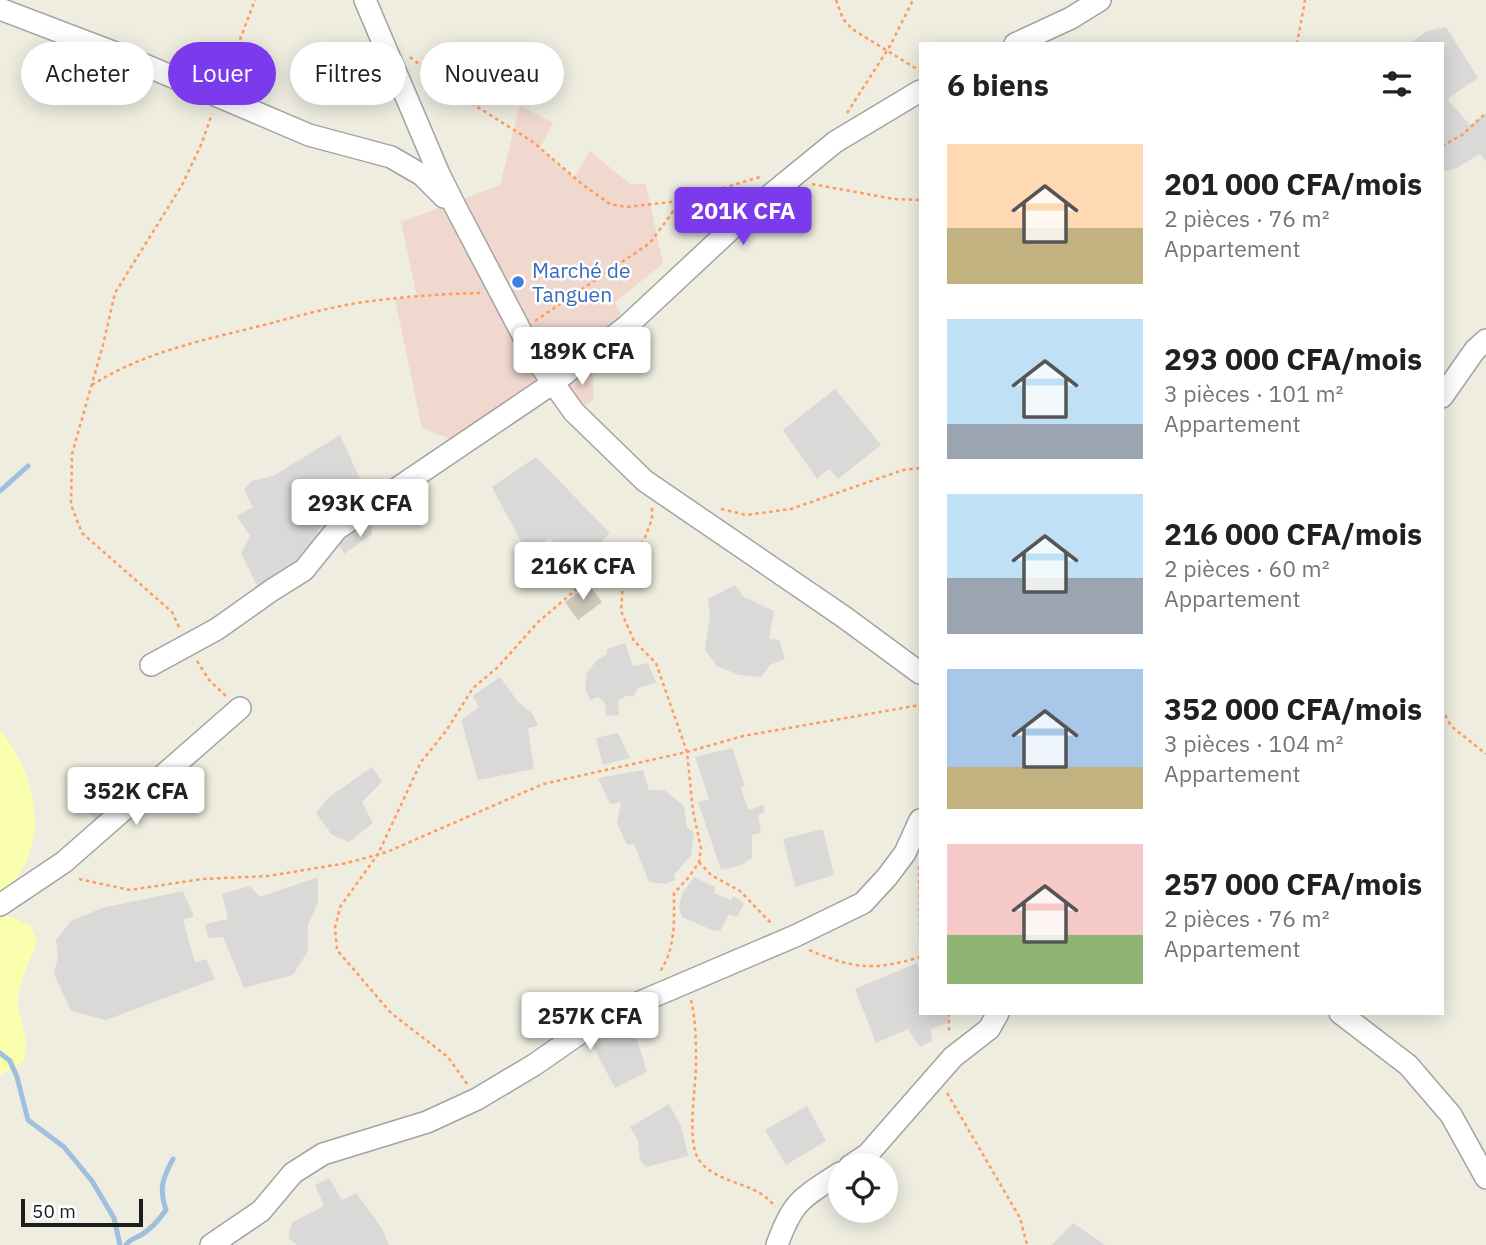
<!DOCTYPE html>
<html lang="fr">
<meta charset="utf-8">
<style>
:root{--surface:#fff;--page:#f6f6f6;--text:#202124;--muted:#757577;--accent:#7c3aed}
body{margin:0;font-family:"IBM Plex Sans",sans-serif;background:var(--page);color:var(--text);height:100vh;display:flex;flex-direction:column;font-size:26px;white-space:nowrap}
*{box-sizing:border-box;margin:0}
p{font-size:23px;color:var(--muted)}
.icon{flex:none;width:38px;height:38px;fill:none;stroke:currentColor;stroke-width:2;stroke-linecap:round;stroke-linejoin:round}
.map{position:relative;flex:1;overflow:hidden}
.drawer{position:absolute;left:919px;top:42px;width:525px;height:973px;display:flex;flex-direction:column;background:var(--surface);border-radius:0px;box-shadow:0 4px 18px #0003}
.drawer>*{flex:none}
.hud{position:absolute;left:21px;top:42px;width:665px;height:63px;display:flex;gap:14px}
.fabs{position:absolute;left:828px;top:1153px;display:grid;gap:14px}
.fabs a{display:grid;place-items:center;width:70px;height:70px;border-radius:50%;background:var(--surface);box-shadow:0 4px 18px #0003;font-size:35px}
.scale{position:absolute;left:21px;bottom:18px;width:122px;box-sizing:border-box;padding-left:7px;border:4px solid #1c1c1c;border-top:0;font-size:19px;line-height:24px;white-space:nowrap;color:#1c1c1c;-webkit-text-stroke:5px #fff;paint-order:stroke}
.price{position:absolute;translate:-50% -60px;padding:0 16px;border-radius:7px;background:#fff;color:#222;font-size:23px;line-height:46px;filter:drop-shadow(0 2px 4px #0008)}
.price::after{content:'';position:absolute;left:50%;top:42px;width:21px;height:16px;margin-left:-10px;background:inherit;clip-path:polygon(0 0,100% 0,50% 100%)}
.price.selected{background:var(--accent);color:#fff}
ul{padding:0;list-style:none}
li{display:flex;align-items:center;gap:21px;height:175px;padding:0 28px}
li span{display:grid;place-items:center;flex:none;width:196px;height:140px;border-radius:0px;color:#555}
li>.icon{margin-inline-start:auto}
span .icon{width:84px;height:84px;fill:#fffc;stroke-width:1}
li b{font-size:30px}
h2{display:flex;justify-content:space-between;align-items:center;height:84px;padding:0 28px;font-size:30px}
.tag{padding:0 24px;border-radius:32px;background:var(--surface);box-shadow:0 4px 18px #0003;font-size:24px;line-height:63px}
.tag.selected{background:var(--accent);color:#fff}
.map>svg:first-child{display:block}
.residential{fill:#dad9d8}
.commercial{fill:#f0d8ce}
.sand{fill:#faffad}
.lines{fill:none;stroke-linecap:round;stroke-linejoin:round}
.stream{stroke:#9ebfde;stroke-width:5}
.building{fill:#cec8ba}
.minor-casing{stroke:#a3a3a3;stroke-width:24}
.path{stroke:#ff9b60;stroke-width:2.5;stroke-dasharray:3.5 3.5;stroke-linecap:butt}
.minor{stroke:#fff;stroke-width:21}
.shop-dot{fill:#3f7fe0;stroke:#fff;stroke-width:2.5}
.labels{text-anchor:middle;dominant-baseline:central;stroke-width:5;stroke-linejoin:round;paint-order:stroke}
.shop-label{font-size:21px;fill:#366cbe;stroke:#fff;text-anchor:start}
</style>
<div class="map">
<svg width="1486" height="1245" viewBox="0 0 1486 1245">
<rect width="100%" height="100%" fill="#eeede0"/>
<!-- residential -->
<g class="residential">
<polygon points="1446,27 1478,78 1447,99 1470,125 1486,113 1486,161 1480,154 1457,168 1442,172 1442,44 1409,44 1427,31"/>
<polygon points="835,389 881,445 838,479 829,469 817,479 783,430"/>
<polygon points="340,435 372,505 372,534 344,554 326,522 318,528 314,548 306,551 304,570 257,586 241,553 250,536 237,516 253,507 244,490 252,481 273,476"/>
<polygon points="536,457 610,533 593,551 598,560 585,574 550,538 527,553 492,487"/>
<polygon points="735,585 744,597 774,611 769,639 779,640 785,659 770,665 761,677 739,675 717,666 705,650 710,616 708,599"/>
<polygon points="625,643 633,666 648,663 656,683 638,688 633,697 627,695 618,701 619,715 606,716 605,703 598,697 590,700 585,688 587,673 596,661 607,654 607,649"/>
<polygon points="500,677 519,703 533,714 538,726 528,728 534,769 478,780 461,720 479,707 473,696"/>
<polygon points="618,733 630,758 603,765 596,738"/>
<polygon points="732,748 745,786 741,788 748,810 763,805 765,812 758,815 761,833 752,835 752,858 741,865 721,870 698,802 709,799 695,757"/>
<polygon points="372,767 382,782 362,802 373,823 349,842 332,835 316,813 328,798"/>
<polygon points="643,770 649,790 664,790 684,806 687,828 694,832 691,855 674,875 675,880 666,884 649,882 634,844 627,845 617,823 621,802 610,804 598,778"/>
<polygon points="96,774 121,798 96,820 71,797"/>
<polygon points="823,829 834,875 795,887 783,839"/>
<polygon points="318,877 318,902 308,925 308,951 293,975 244,988 223,937 208,938 205,924 228,919 222,894 250,886 260,897"/>
<polygon points="694,877 715,887 714,893 731,900 734,896 744,904 737,917 729,914 720,931 712,930 682,917 679,908 682,894"/>
<polygon points="183,891 194,916 183,920 195,962 206,959 215,979 106,1020 71,1011 54,974 58,956 56,940 71,921 102,908"/>
<polygon points="917,963 920,972 920,1013 949,1013 950,1022 931,1029 932,1041 920,1047 908,1029 876,1043 855,989"/>
<polygon points="631,1020 647,1072 615,1088 590,1040 614,1030 612,1025"/>
<polygon points="669,1104 681,1126 688,1156 646,1167 640,1160 638,1141 630,1127"/>
<polygon points="807,1106 826,1141 786,1165 765,1130"/>
<polygon points="329,1178 342,1200 356,1193 381,1227 389,1245 297,1245 289,1238 289,1231 293,1222 324,1206 315,1185"/>
<polygon points="1073,1223 1105,1245 1052,1245"/>
</g>
<!-- commercial -->
<polygon class="commercial" points="520,105 553,123 540,148 574,178 590,151 630,184 646,184 663,264 615,302 627,326 591,353 594,400 574,412 553,383 463,444 422,428 395,299 417,297 401,222 500,185"/>
<!-- sand -->
<g class="sand">
<path d="M0,730C30,766 47,822 24,866C18,879 6,888 0,902Z"/>
<path d="M0,902L2,913L31,926L37,941C31,958 16,988 18,1006C21,1027 30,1038 24,1061L0,1075Z"/>
</g>
<g class="lines">
<!-- stream -->
<g class="stream">
<polyline points="0,491 28,466"/>
<polyline points="0,1053 10,1061 17,1077 28,1120 64,1147 92,1181 114,1218 120,1245"/>
<path d="M126,1245C130,1239 134,1239 141,1235C151,1229 159,1220 166,1210C159,1189 162,1179 173,1159"/>
</g>
</g>
<!-- building -->
<polygon class="building" points="589,585 602,602 578,620 565,602"/>
<g class="lines">
<!-- minor casing -->
<g class="minor-casing">
<g id="minor">
<polyline points="365,0 439,174 456,208 535,358 574,412 645,481 844,617 920,673"/>
<polyline points="0,9 126,57 309,135 391,157 422,175 444,197"/>
<polyline points="1015,44 1071,18 1100,0"/>
<polyline points="1442,397 1475,350 1486,340"/>
<polyline points="151,665 217,629 272,590 304,570 337,529 553,383 627,326 746,215 835,142 920,91"/>
<polyline points="0,905 64,862 240,708"/>
<polyline points="1340,1013 1408,1065 1451,1115 1486,1178"/>
<polyline points="850,1166 868,1154 953,1057 989,1029 998,1013"/>
<polyline points="211,1245 261,1211 293,1173 323,1154 427,1122 477,1099 534,1065 583,1031 638,1003 795,936 863,903 887,877 905,853 920,820"/>
<path d="M777,1245C793,1200 802,1198 840,1173"/>
</g>
</g>
<!-- path -->
<g class="path">
<polyline points="836,0 843,19 852,29 920,71"/>
<polyline points="1297,44 1305,0"/>
<polyline points="410,57 457,94 533,142 583,185 610,204 626,207 680,201 763,176"/>
<polyline points="225,79 255,0"/>
<polyline points="847,113 890,46 913,0"/>
<polyline points="1442,146 1462,135 1486,113"/>
<polyline points="812,184 894,199 920,200"/>
<polyline points="535,321 650,243 680,202"/>
<path d="M92,385C139,355 194,342 248,329C284,320 321,309 357,303C398,297 439,294 480,293"/>
<path d="M652,508V519L644,540L624,567L621,611L634,641L656,663L687,752L693,811L701,848L699,862L689,877L674,893C674,921 676,949 659,973"/>
<polyline points="721,509 746,515 791,509 903,470 920,468"/>
<polyline points="179,627 172,612 82,533 71,505 72,454 103,345 115,293 182,185 201,145 212,114"/>
<polyline points="197,661 209,680 226,696"/>
<polyline points="1442,709 1451,726 1486,754"/>
<polyline points="699,862 711,875 740,891 773,925"/>
<polyline points="919,866 920,939"/>
<polyline points="79,879 130,890 202,879 268,876 347,863 387,852 543,784 687,752 743,736 920,705"/>
<path d="M809,950C854,969 874,971 920,957"/>
<path d="M691,1000C696,1021 696,1043 696,1064C696,1088 686,1141 699,1160C717,1185 757,1181 775,1207"/>
<polyline points="949,1013 949,1034"/>
<polyline points="467,1084 448,1057 391,1013 337,950 335,928 340,907 378,854 421,762 446,731 473,688 498,667 538,622 585,582 602,573 624,567"/>
<polyline points="947,1093 1020,1218 1027,1245"/>
</g>
<!-- minor -->
<use href="#minor" class="minor"/>
</g>
<!-- markers -->
<circle class="shop-dot" cx="518" cy="282" r="7"/>
<g class="labels">
<!-- shop labels -->
<g class="shop-label">
<text x="532" y="270">Marché de<tspan x="532" dy="24">Tanguen</tspan></text>
</g>
</g>
</svg>
<div class="fabs">
<a><svg class="icon" aria-label="locate" viewBox="0 0 24 24"><circle cx="12" cy="12" r="6"/><path d="M12 2v4M12 18v4M2 12h4M18 12h4"/></svg></a>
</div>
<div class="scale">50 m</div>
<b class="price selected" style="left:743px;top:247px">201K CFA</b>
<b class="price" style="left:582px;top:387px">189K CFA</b>
<b class="price" style="left:360px;top:539px">293K CFA</b>
<b class="price" style="left:583px;top:602px">216K CFA</b>
<b class="price" style="left:136px;top:827px">352K CFA</b>
<b class="price" style="left:590px;top:1052px">257K CFA</b>
<div class="hud">
<a class="tag">Acheter</a>
<a class="tag selected">Louer</a>
<a class="tag">Filtres</a>
<a class="tag">Nouveau</a>
</div>
<section class="drawer">
<h2>6 biens<svg class="icon" aria-label="filters" viewBox="0 0 24 24"><path d="M4 7h16M4 17h16"/><circle cx="9" cy="7" r="2"/><circle cx="15" cy="17" r="2"/></svg></h2>
<ul>
<li><span style="background:linear-gradient(#ffd9b3 60%,#c2b280 0)"><svg class="icon" aria-label="home" viewBox="0 0 24 24"><path d="M3 11l9-7 9 7M6 9v11h12V9"/></svg></span><div><b>201 000 CFA/mois</b><p>2 pièces · 76 m²</p><p>Appartement</p></div></li>
<li><span style="background:linear-gradient(#bfe0f5 75%,#9aa5b1 0)"><svg class="icon" aria-label="home" viewBox="0 0 24 24"><path d="M3 11l9-7 9 7M6 9v11h12V9"/></svg></span><div><b>293 000 CFA/mois</b><p>3 pièces · 101 m²</p><p>Appartement</p></div></li>
<li><span style="background:linear-gradient(#bfe0f5 60%,#9aa5b1 0)"><svg class="icon" aria-label="home" viewBox="0 0 24 24"><path d="M3 11l9-7 9 7M6 9v11h12V9"/></svg></span><div><b>216 000 CFA/mois</b><p>2 pièces · 60 m²</p><p>Appartement</p></div></li>
<li><span style="background:linear-gradient(#a9c7e8 70%,#c2b280 0)"><svg class="icon" aria-label="home" viewBox="0 0 24 24"><path d="M3 11l9-7 9 7M6 9v11h12V9"/></svg></span><div><b>352 000 CFA/mois</b><p>3 pièces · 104 m²</p><p>Appartement</p></div></li>
<li><span style="background:linear-gradient(#f6c9c9 65%,#8fb573 0)"><svg class="icon" aria-label="home" viewBox="0 0 24 24"><path d="M3 11l9-7 9 7M6 9v11h12V9"/></svg></span><div><b>257 000 CFA/mois</b><p>2 pièces · 76 m²</p><p>Appartement</p></div></li>
</ul>
</section>
</div>
